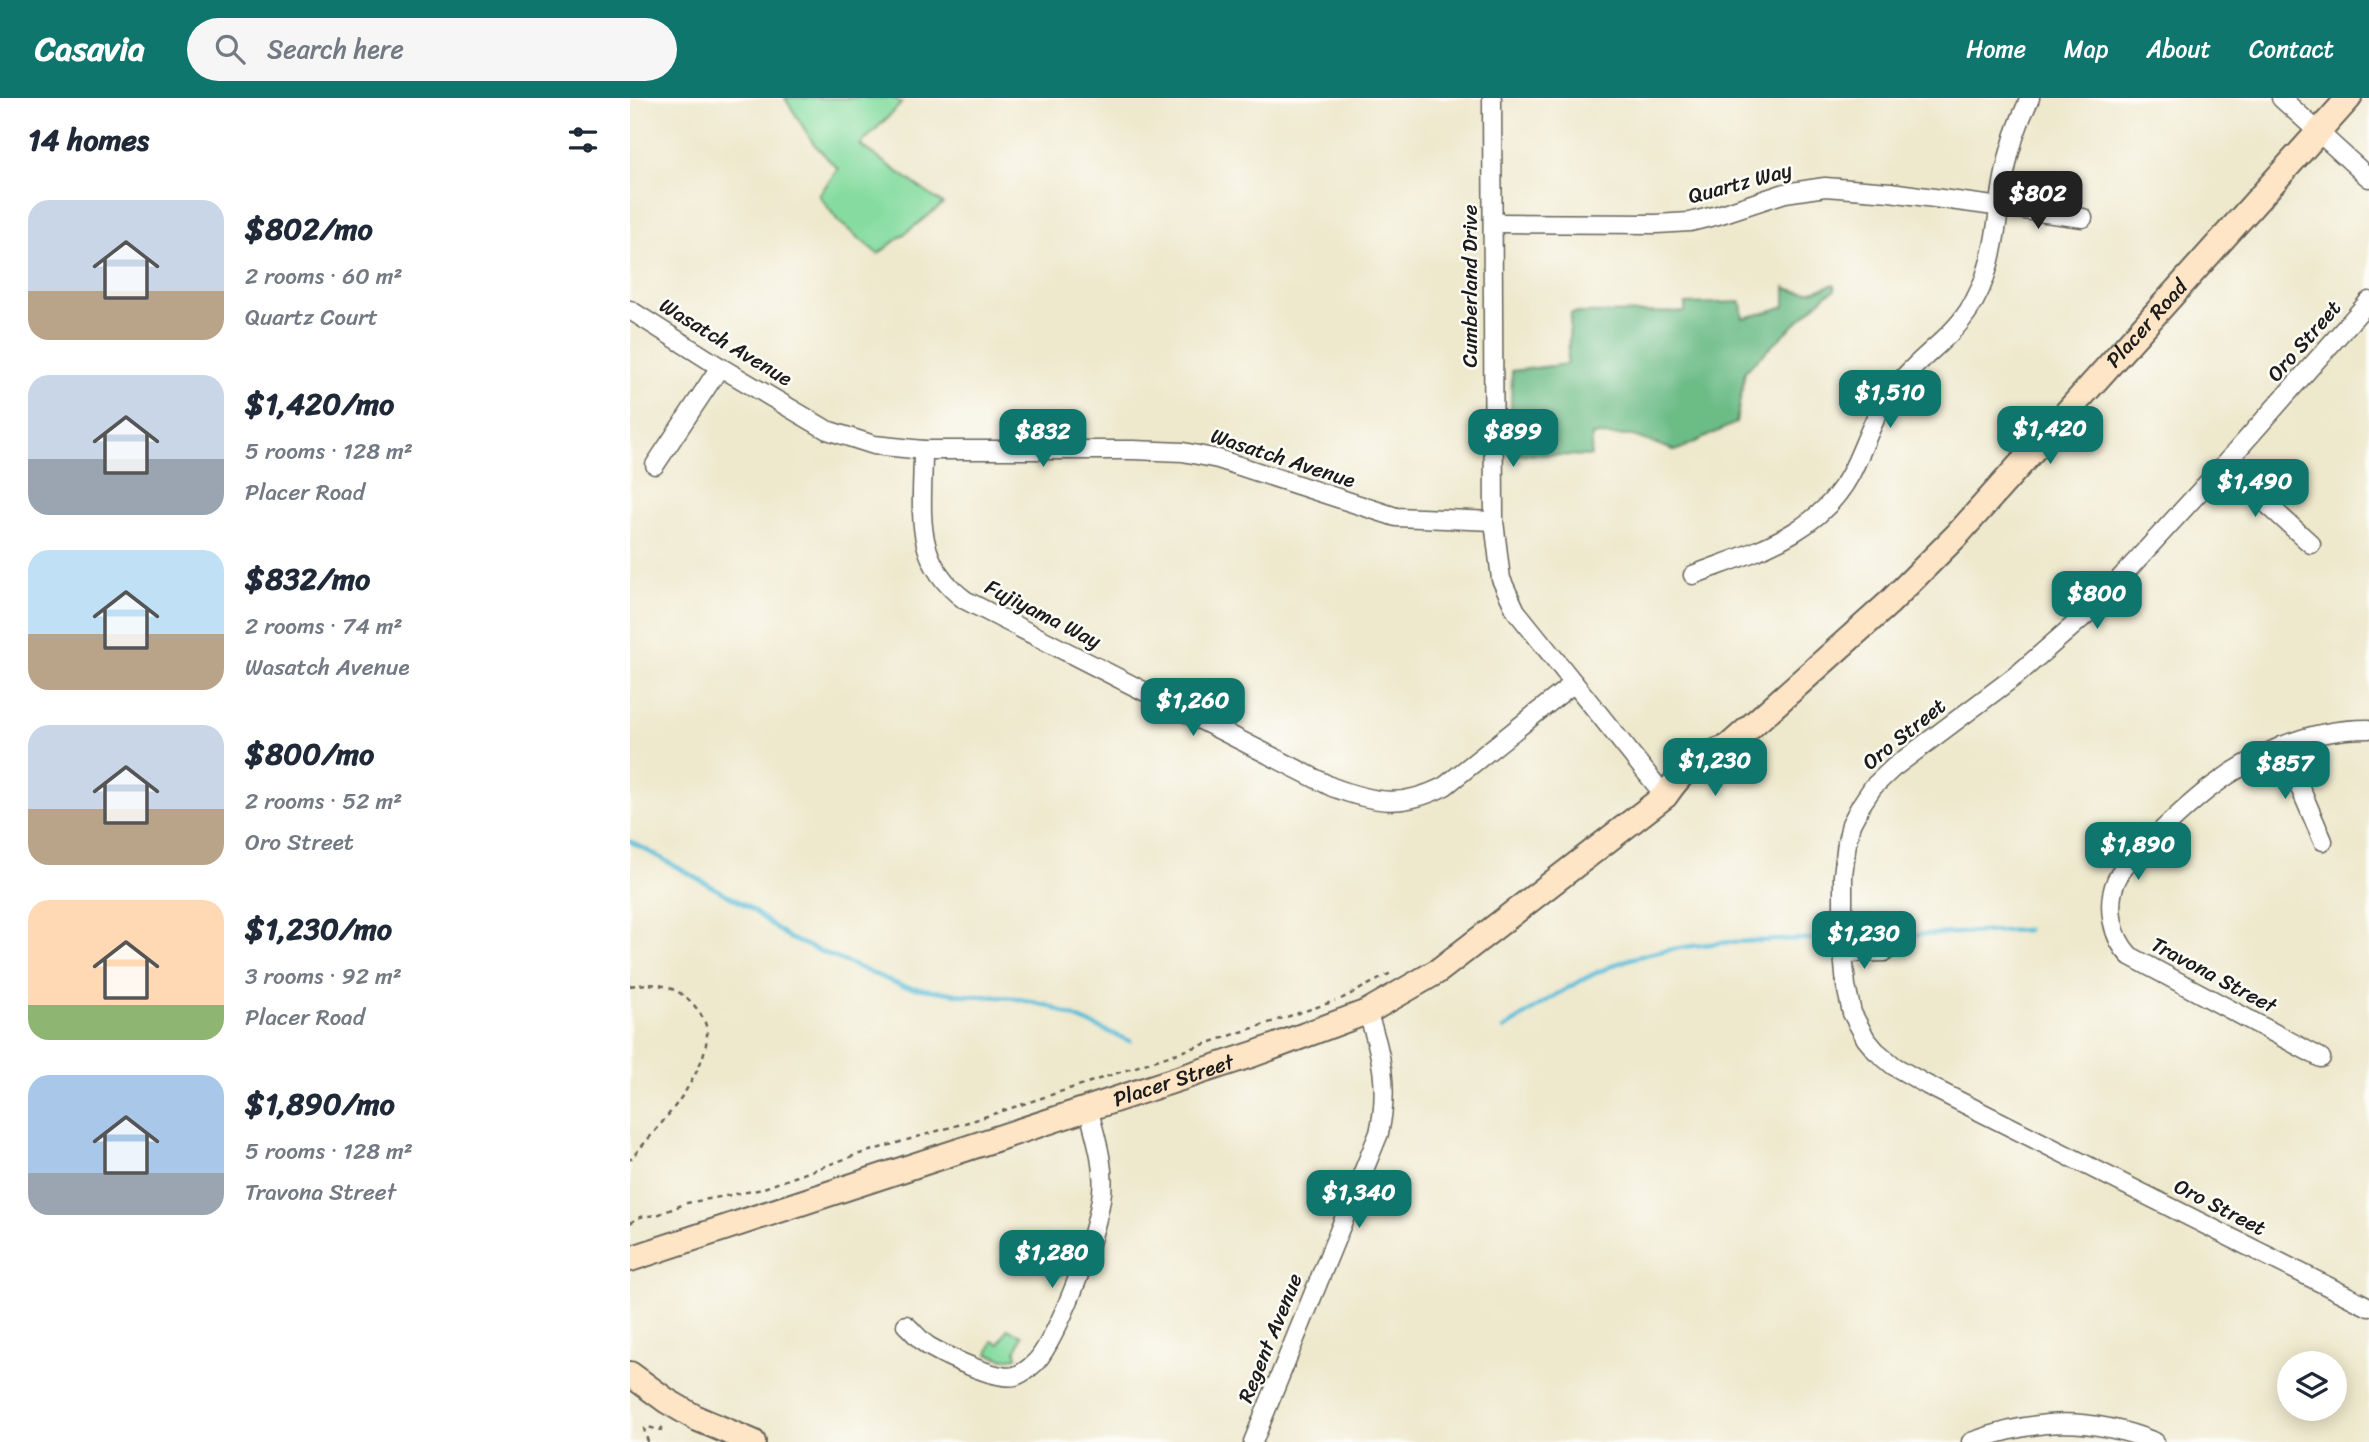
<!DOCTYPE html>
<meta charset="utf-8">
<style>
:root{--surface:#fff;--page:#f6f6f7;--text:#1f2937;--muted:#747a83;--accent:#0f766e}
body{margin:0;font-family:Sriracha,sans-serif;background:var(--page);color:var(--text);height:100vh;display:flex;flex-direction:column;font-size:26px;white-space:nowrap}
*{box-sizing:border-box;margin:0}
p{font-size:23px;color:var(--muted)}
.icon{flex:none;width:38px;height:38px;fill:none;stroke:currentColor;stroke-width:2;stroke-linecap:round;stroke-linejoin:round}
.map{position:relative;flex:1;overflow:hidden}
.panel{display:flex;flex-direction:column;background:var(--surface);width:630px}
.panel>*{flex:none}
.buttons{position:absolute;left:1647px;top:1253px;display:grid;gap:14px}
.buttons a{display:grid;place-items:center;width:70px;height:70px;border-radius:50%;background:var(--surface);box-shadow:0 4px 18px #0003;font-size:35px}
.price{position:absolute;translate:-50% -60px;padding:0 16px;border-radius:14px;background:var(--accent);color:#fff;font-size:23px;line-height:46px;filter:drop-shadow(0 2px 4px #0008)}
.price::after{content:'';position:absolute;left:50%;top:42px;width:21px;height:16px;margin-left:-10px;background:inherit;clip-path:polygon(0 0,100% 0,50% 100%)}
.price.current{background:#222;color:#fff}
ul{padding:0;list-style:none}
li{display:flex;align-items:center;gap:21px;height:175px;padding:0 28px}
li span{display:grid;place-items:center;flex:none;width:196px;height:140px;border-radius:21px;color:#555}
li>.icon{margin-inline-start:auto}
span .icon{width:84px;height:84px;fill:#fffc;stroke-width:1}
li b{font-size:30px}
h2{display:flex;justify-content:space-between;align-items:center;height:84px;padding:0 28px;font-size:30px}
header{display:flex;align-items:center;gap:42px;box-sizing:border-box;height:98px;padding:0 35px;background:var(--accent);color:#fff}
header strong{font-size:33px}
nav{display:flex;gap:38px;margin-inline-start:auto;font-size:24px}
.search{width:490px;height:63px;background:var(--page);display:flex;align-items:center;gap:18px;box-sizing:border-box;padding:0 24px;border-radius:38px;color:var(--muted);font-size:26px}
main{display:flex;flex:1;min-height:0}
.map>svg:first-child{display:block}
.green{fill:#86dca0;stroke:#517c5e;stroke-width:2}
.forest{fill:#6cbc86;stroke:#446c51;stroke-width:2}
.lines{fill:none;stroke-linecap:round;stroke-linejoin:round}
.stream{stroke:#5abcd8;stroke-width:4.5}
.street-casing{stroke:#66635a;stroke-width:21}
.secondary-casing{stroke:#66635a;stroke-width:28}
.path{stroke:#66635a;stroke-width:2.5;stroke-dasharray:5 5;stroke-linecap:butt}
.street{stroke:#fff;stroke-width:18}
.secondary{stroke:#fde5c5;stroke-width:24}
.labels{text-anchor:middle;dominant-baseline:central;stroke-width:5;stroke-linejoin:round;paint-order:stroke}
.street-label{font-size:21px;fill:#1c1c1c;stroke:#fdfcf7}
</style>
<header>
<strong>Casavia</strong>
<div class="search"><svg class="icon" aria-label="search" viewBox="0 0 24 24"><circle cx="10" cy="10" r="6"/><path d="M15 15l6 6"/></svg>Search here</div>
<nav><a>Home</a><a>Map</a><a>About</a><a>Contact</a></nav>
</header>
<main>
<section class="panel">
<h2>14 homes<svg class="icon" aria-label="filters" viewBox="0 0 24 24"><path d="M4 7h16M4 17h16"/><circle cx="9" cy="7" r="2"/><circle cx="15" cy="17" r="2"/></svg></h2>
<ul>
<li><span style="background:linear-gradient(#c9d6e8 65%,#b9a48a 0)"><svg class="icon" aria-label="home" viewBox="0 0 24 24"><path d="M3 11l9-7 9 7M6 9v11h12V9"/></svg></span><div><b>$802/mo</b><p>2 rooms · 60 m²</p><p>Quartz Court</p></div></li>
<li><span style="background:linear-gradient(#c9d6e8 60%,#9aa5b1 0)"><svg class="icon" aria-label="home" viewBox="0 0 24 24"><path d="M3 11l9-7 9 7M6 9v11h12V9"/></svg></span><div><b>$1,420/mo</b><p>5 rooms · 128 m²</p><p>Placer Road</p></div></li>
<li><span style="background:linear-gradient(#bfe0f5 60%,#b9a48a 0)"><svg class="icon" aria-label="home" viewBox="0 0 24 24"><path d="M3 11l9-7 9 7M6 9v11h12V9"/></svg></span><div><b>$832/mo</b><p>2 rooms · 74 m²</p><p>Wasatch Avenue</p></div></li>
<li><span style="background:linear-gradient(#c9d6e8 60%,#b9a48a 0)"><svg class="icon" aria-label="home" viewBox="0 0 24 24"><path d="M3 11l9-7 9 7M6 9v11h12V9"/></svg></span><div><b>$800/mo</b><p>2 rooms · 52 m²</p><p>Oro Street</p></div></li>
<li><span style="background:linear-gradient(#ffd9b3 75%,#8fb573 0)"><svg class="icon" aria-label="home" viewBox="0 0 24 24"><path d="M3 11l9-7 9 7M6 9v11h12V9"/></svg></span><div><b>$1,230/mo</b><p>3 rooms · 92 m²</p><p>Placer Road</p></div></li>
<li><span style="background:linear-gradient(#a9c7e8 70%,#9aa5b1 0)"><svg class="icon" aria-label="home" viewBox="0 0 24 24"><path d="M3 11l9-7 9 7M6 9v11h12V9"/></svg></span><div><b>$1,890/mo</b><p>5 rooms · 128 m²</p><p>Travona Street</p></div></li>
</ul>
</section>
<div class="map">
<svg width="1739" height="1344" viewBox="0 0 1739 1344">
<rect width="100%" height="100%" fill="#fdfcf7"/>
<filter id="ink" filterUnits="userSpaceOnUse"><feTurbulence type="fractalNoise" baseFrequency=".0143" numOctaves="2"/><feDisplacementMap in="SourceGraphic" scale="14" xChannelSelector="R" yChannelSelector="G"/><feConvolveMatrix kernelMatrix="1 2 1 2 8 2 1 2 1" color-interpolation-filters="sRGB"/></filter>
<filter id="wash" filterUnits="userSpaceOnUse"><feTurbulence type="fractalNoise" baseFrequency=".00686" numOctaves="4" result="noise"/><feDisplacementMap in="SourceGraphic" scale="28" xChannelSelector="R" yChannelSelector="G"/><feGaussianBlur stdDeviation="1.57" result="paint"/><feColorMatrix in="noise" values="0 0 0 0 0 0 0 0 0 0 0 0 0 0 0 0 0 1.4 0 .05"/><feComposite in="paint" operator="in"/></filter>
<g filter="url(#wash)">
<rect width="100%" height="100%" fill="#eee8cc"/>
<!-- green -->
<g class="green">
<polygon points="155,0 263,0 272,5 230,47 313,106 248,156 208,123 189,97 208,71 184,46"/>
<polygon points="424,1150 438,1157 431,1177 401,1166 406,1152 421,1158"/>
<polygon points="377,1231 392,1237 386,1254 387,1259 374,1261 358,1256 363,1243 370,1246"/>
</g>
<!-- forest -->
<path class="forest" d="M1204,186L1205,192L1196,197L1115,273L1106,325L1046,353L1003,338L962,337L961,358L880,356L882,273L937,266L941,215L1055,214V206L1111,204L1113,220C1128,216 1140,214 1155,208V189C1173,198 1185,193 1204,186Z"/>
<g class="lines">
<!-- stream -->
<g class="stream">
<polyline points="0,743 117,808 159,840 272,888 334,897 384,900 419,908 500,943"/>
<polyline points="1216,840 1397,832"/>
<path d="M874,931C912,905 955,876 1000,861C1065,841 1139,843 1207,840"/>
</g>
</g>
</g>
<g filter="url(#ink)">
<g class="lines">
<!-- street casing -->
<g class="street-casing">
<g id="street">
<polyline points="862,0 864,423 871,481 886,513 1035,698"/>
<polyline points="1651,0 1739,80"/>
<polyline points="863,125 1026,126 1060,124 1088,117 1155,95 1195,89 1260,94 1453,120"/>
<polyline points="1739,203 1594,367 1460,513 1388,576 1263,670 1243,689 1231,707 1221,726 1217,744 1213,777 1213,855 1216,888 1222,915 1236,941 1246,953 1264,968 1297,987 1739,1209"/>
<polyline points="0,212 90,269 197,332 244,347 293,352 503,352 553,354 588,361 766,419 864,423"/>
<path d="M293,352C293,413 281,462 335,502L702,689C745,705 772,710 815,688L944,585"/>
<polyline points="25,367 90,269"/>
<polyline points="1594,367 1681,446"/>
<path d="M1063,477C1122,454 1187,438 1220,377C1236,347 1243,315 1266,288C1300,247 1335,236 1355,179C1366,147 1368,113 1374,80C1379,52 1387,26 1400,0"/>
<polyline points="1652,648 1693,743"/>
<polyline points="1213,855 1255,854"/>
<path d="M1691,960L1500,858C1482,840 1476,807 1486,783C1494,765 1511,752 1525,739C1566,699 1597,672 1650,649C1678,637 1708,631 1739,631"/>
<path d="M276,1227C284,1234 291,1244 300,1249C316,1258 367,1283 385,1278C394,1275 405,1266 410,1259C434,1223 467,1137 472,1094C475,1066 465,1037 458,1010"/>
<path d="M623,1344L749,1035C759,992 752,954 737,914"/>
<path d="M1341,1344C1407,1320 1460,1318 1525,1344"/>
</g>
</g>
<!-- secondary casing -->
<g class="secondary-casing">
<g id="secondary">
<path id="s1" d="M1089,662L1098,649L1259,505L1327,437L1719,0"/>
<path id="s2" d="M0,1161L624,956L737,914L808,873L1035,698C1054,671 1066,660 1098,649"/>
<polyline points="0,1276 37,1303 68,1321 123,1344"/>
</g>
</g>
<!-- path -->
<g class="path">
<path d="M0,888C23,884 42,886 60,903C68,911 77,923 77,935C77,979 27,1030 0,1062"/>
<polyline points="711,901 761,875"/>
<polyline points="0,1125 10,1119 27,1117 57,1105 128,1092 226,1057 345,1022 705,903"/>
<polyline points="18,1344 14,1331 17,1329 31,1332 33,1327"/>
</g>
<!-- street -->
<use href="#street" class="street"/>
<!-- secondary -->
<use href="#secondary" class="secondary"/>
</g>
</g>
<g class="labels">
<!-- street labels -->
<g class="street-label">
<text transform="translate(1110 85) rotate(-15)">Quartz Way</text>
<text transform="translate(840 188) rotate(-90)">Cumberland Drive</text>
<text stroke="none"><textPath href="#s1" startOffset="612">Placer Road</textPath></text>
<text transform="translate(1674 243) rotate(-49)">Oro Street</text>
<text transform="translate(96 244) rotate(31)">Wasatch Avenue</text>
<text transform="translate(653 360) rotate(18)">Wasatch Avenue</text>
<text transform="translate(413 516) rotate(27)">Fujiyama Way</text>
<text transform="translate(1274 636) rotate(-39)">Oro Street</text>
<text transform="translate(1584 877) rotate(28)">Travona Street</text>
<text stroke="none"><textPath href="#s2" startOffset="572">Placer Street</textPath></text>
<text transform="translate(1590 1109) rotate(27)">Oro Street</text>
<text transform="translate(640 1240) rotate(-68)">Regent Avenue</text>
</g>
</g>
</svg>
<div class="buttons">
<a><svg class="icon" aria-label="layers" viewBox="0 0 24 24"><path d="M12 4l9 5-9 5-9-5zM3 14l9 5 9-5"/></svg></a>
</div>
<b class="price current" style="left:1408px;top:133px">$802</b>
<b class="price" style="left:1260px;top:332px">$1,510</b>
<b class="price" style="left:1420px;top:368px">$1,420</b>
<b class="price" style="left:413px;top:371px">$832</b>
<b class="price" style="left:883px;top:371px">$899</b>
<b class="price" style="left:1625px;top:421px">$1,490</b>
<b class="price" style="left:1467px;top:533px">$800</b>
<b class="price" style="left:563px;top:640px">$1,260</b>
<b class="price" style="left:1085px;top:700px">$1,230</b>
<b class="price" style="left:1655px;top:703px">$857</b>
<b class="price" style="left:1508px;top:784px">$1,890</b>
<b class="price" style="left:1234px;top:873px">$1,230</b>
<b class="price" style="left:729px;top:1132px">$1,340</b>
<b class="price" style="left:422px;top:1192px">$1,280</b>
</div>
</main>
